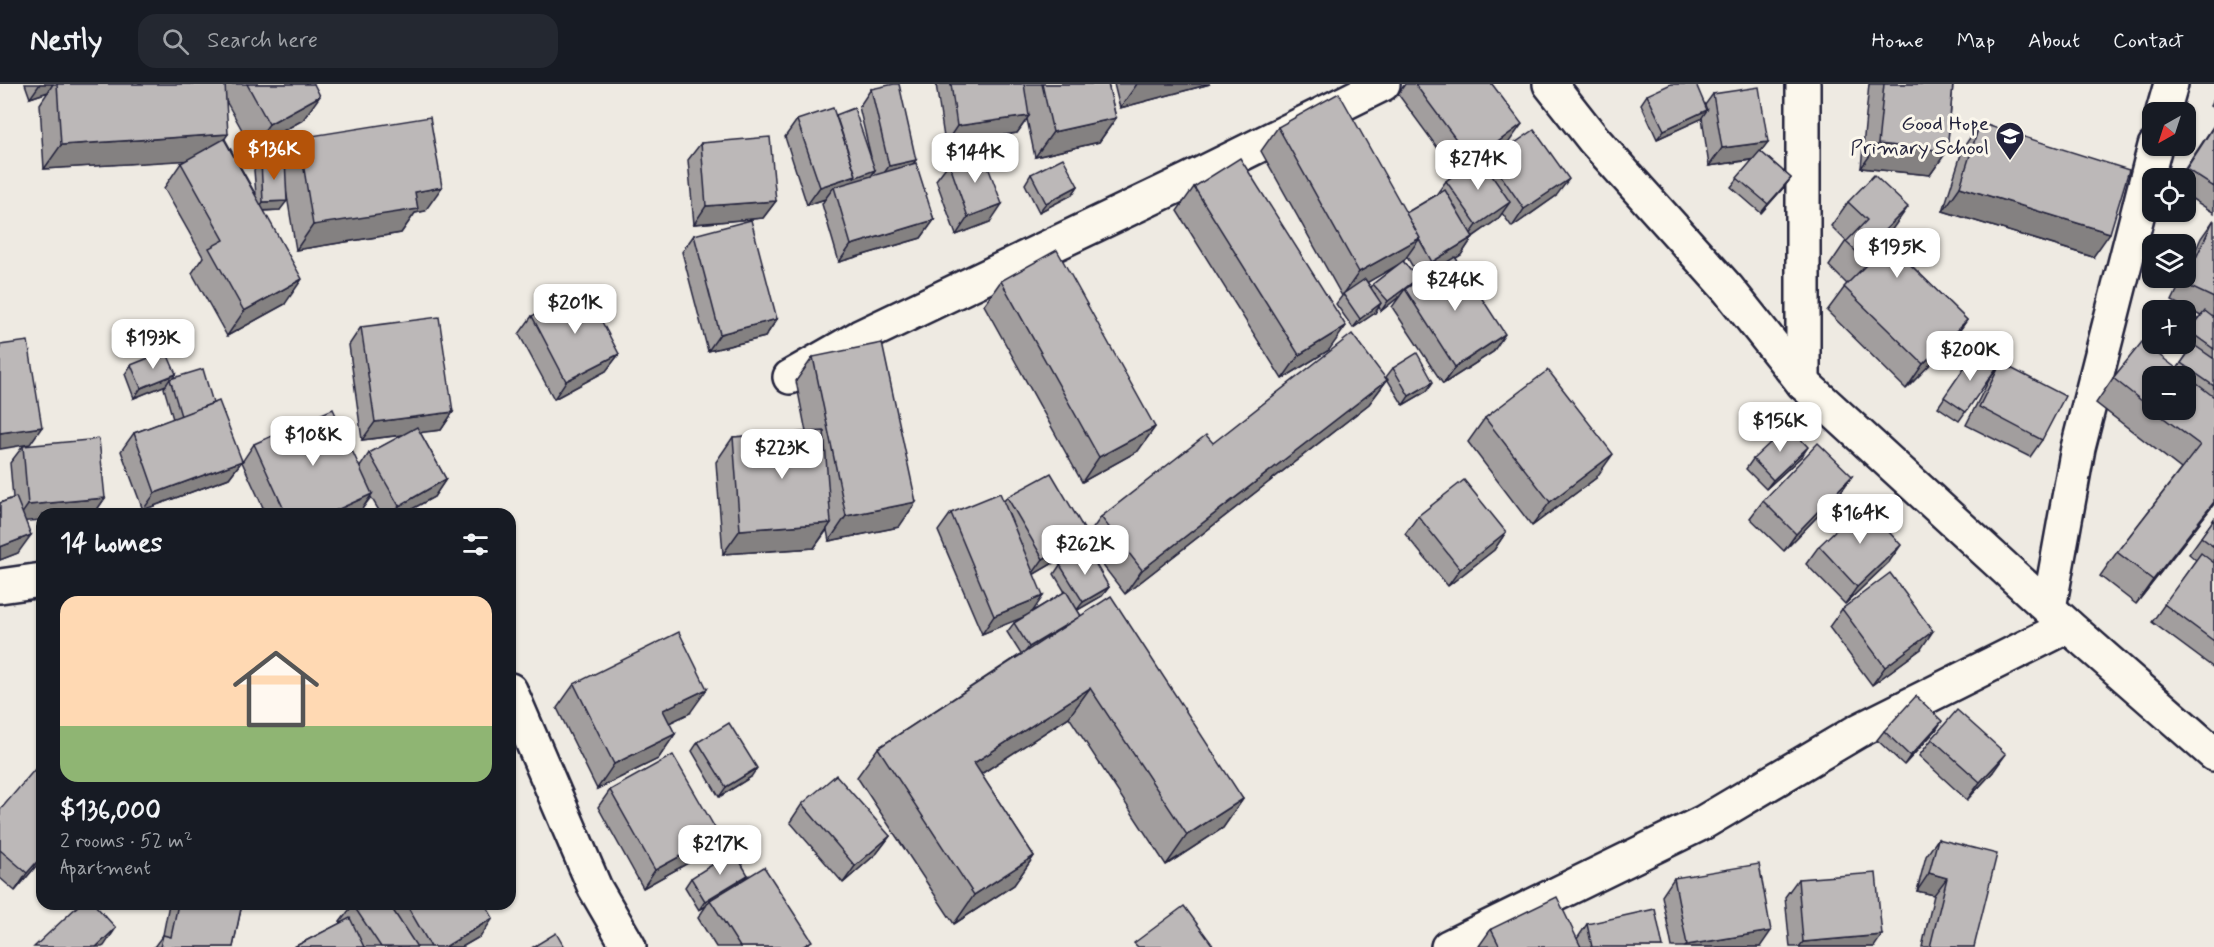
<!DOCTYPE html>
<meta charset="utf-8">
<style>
:root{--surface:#171b24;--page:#242831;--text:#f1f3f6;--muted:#9ea1a6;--line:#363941;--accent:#b45309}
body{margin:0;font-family:Mynerve,sans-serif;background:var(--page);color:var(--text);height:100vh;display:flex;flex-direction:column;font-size:22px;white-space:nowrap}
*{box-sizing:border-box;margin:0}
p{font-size:20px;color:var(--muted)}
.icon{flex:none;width:33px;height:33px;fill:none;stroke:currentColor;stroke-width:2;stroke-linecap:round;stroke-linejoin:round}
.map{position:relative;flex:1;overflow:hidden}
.panel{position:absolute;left:36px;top:424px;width:480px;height:402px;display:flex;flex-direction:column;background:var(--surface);border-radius:18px;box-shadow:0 2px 4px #0004}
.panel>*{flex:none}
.needle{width:39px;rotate:219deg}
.fabs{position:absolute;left:2142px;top:18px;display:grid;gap:12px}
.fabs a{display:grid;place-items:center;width:54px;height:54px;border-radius:12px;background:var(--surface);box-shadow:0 2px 4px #0004;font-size:30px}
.price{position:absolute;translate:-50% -51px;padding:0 14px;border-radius:12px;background:#fff;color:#222;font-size:20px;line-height:39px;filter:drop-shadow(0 2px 3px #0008)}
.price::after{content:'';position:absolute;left:50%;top:36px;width:18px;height:14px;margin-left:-9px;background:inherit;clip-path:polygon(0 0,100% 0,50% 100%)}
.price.current{background:var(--accent);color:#fff}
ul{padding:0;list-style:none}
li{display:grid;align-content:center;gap:12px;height:318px;padding:0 24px}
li+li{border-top:2px solid var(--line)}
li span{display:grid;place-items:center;height:186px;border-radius:18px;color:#555}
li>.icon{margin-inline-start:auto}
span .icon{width:108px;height:108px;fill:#fffc;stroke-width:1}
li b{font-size:26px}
h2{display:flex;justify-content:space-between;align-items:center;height:72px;padding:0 24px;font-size:26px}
header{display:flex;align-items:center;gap:36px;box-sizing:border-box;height:84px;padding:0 30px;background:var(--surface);border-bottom:2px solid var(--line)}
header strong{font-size:28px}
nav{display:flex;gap:33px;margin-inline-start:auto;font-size:21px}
.search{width:420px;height:54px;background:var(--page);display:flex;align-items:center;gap:15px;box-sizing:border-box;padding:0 21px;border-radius:18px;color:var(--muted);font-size:22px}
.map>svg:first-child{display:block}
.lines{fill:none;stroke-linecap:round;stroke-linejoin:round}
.street-casing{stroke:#22223b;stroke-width:38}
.street{stroke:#fbf7ec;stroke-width:33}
.wall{fill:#a29e9e;stroke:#22223b;stroke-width:1.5;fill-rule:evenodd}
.shaded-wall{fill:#848181;stroke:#22223b;stroke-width:1.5}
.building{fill:#bcb8b8;stroke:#22223b;stroke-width:1.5}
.labels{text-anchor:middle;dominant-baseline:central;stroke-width:6;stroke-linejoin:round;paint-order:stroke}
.poi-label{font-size:21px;fill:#22223b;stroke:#fbf7ec;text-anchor:end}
</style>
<header>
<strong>Nestly</strong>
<div class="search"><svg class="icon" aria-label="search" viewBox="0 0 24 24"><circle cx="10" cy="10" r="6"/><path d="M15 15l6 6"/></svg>Search here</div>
<nav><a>Home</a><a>Map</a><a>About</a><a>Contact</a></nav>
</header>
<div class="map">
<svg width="2214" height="863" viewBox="0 0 2214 863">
<rect width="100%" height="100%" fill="#eeeae2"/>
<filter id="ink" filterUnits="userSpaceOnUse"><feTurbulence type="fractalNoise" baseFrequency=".0167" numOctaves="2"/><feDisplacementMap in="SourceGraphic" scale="12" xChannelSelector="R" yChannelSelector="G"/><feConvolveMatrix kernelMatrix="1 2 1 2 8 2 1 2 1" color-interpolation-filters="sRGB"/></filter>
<g filter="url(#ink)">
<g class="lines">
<!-- street casing -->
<g class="street-casing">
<g id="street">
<polyline points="1550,0 1594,56 1728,205 1803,299 2068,542 2214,670"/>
<polyline points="1803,0 1803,299"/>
<polyline points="2163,28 2171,0"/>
<polyline points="790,293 860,253 1189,96 1383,0"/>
<polyline points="0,502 42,496"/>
<polyline points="2049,524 2078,364 2155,62"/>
<polyline points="510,606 595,804 629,863"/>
<polyline points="1448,863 1704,738 1858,647 2068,542"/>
</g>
</g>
<!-- street -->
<use href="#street" class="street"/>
</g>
<!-- wall -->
<g class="wall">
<polygon points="25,0 314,0 303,36 252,64 226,17 225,55 256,111 254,86 261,77 284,75 299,54 425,127 415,129 401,149 296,166 286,106 280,126 264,127 285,220 227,252 192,189 203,173 164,104 181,79 186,76 44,85 40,20 48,8 30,14"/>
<polygon points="936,0 1108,0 1116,34 1099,58 1035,73 1027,35 1017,49 945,60"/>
<polygon points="1114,0 1210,0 1120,24"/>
<path d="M1405,0H1492L1509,58L1482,78L1486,82L1490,76L1556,112L1512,143L1502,129L1498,135L1473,153L1461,171L1456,174L1493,268L1443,300L1392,223L1400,212L1381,227L1379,223L1375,229L1353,244L1336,220L1342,212L1261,67L1278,43L1406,129L1436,111L1446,97L1456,89L1398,10ZM1407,173L1420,195L1413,200L1417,195L1403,177ZM1396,182L1373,200L1371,204L1367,198Z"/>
<polygon points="1869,0 1953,0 1947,67 1930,91 1861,84"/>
<polygon points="871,5 914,79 934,136 921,154 839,178 822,120 825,115 807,121 785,53 797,36 836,31 871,73 859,23"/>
<polygon points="1713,10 1761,68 1791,94 1784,103 1761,129 1731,103 1753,76 1709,82 1702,33 1701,35 1657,55 1641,20 1647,11 1705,21"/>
<polygon points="2214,14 2214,24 2210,22"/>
<polygon points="1980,39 2093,173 1943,127 1963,64"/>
<polygon points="2214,41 2214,129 2186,111 2186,94 2179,94"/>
<polygon points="701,59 776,117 763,134 694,140 688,76"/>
<polygon points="949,79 990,138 956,151 936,96"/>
<polygon points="1031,90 1078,102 1072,111 1039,128 1025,100"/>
<polygon points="1194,103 1329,266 1282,295 1177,127"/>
<polygon points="1848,118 1891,147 1884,155 1967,236 1950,260 1906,305 1827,227 1847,200 1829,182 1846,157 1831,142"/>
<path d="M2213,137L2214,420L2136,520L2100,492L2117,468L2181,385L2096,319L2113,294L2177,285L2192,263L2186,258V252L2201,232L2172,217L2183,194H2186V188L2201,154ZM2152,292L2186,326H2152Z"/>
<polygon points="694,151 777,235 765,253 708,267 682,168"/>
<polygon points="1001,197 1155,343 1138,367 1082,398 984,221"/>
<polygon points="532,232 619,270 606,287 554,315 519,250"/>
<polygon points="361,243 453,328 441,346 420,348 446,395 434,413 403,430 381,430 371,413 360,428 355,430 266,430 242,378 254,360 360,383 369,369 404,351 362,356 349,261"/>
<polygon points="1975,268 1997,283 1959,337 1938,323"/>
<polygon points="813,273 899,443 829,457 827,446 814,464 723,470 716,378 733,353 806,348 796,297"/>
<polygon points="2001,279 2042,356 2030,373 1966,341 1989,296"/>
<polygon points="131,281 176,290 173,294 213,319 242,377 229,394 143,426 121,367 134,349 173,335 164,304 166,301 134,314 125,290"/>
<polygon points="1393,284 1427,307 1403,321 1386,293"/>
<polygon points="1387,296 1369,320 1125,510 1084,457 1101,433 1213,359"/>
<polygon points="1485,334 1596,394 1532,442 1468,358"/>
<polygon points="23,362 105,414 94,430 42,430 25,437 18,469 0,476 0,419 13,414 10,379"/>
<polygon points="1802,372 1766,405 1746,385 1753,375"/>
<polygon points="1852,392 1840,409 1784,467 1750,434 1763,417"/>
<polygon points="1007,413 1074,467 1034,490 1033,527 1065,508 1054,490 1060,481 1109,503 1102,512 1077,526 1081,532 1243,715 1223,744 1166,781 1069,633 981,690 1034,772 1014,801 954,840 857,693 878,664 1021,570 1007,548 1014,539 1022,533 982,550 938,447 951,429 1004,417"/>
<polygon points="1418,432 1506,448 1494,466 1448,502 1405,450"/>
<polygon points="2214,435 2214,584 2152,538 2196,476 2189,470"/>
<polygon points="1819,462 1889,478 1845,520 1806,480"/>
<polygon points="1842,525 1921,565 1872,601 1829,543"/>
<polygon points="574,600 690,629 669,639 675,650 658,675 597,705 557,624"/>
<polygon points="1936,646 1904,681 1877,656 1884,647"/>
<polygon points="1932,655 1993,688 1967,716 1919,672"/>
<polygon points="698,658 751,693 719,713 692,667"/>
<polygon points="610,706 706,769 643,804 598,723"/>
<polygon points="802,720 890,752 877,769 843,799 790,738"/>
<polygon points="0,726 42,775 15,807 0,794"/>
<polygon points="1938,755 1974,863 1922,863 1934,811 1917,807 1926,772"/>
<polygon points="748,791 745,794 807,863 716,863 698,834 706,822 699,826 685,803 691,794"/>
<polygon points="1674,794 1760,863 1672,863 1662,812"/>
<polygon points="1798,795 1874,863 1790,863 1785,813"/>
<polygon points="169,820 242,820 233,863 154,863 163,851"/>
<polygon points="485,820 481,852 462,863 294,863 341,839 340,838 353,821"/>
<polygon points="1587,840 1663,863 1479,862 1491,845 1577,855"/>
</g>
<!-- shaded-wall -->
<g class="shaded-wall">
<polygon points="40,0 53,0 48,8 30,14"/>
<polygon points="1137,0 1210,0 1120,24"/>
<polygon points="320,12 303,36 252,64 269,40"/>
<polygon points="1707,26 1701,35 1657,55 1664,46"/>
<polygon points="1029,32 1017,49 945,60 957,42"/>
<polygon points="1116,34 1099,58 1035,73 1053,48"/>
<polygon points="1522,40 1509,58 1460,94 1472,77"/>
<polygon points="228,50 211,75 44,85 61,61"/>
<polygon points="1768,58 1755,75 1709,82 1722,64"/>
<polygon points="1878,60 1947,67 1930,91 1861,84"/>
<polygon points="916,76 904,93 877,99 889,82"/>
<polygon points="875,86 869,96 834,103 825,115 807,121 820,103 856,91"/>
<polygon points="1791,94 1784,103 1761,129 1768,120"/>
<polygon points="1569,95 1556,112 1512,143 1524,125"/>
<polygon points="1078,102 1072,111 1039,128 1046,119"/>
<polygon points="442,103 425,127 415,129 401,149 296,166 313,141 415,108"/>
<polygon points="1960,103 2110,149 2093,173 1943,127"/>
<polygon points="287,117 280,126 257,127 263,118"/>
<polygon points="776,117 763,134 694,140 706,122"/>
<polygon points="1510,118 1498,135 1465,158 1477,141"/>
<polygon points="1002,120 990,138 956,151 968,133"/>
<polygon points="1908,123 1891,147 1863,176 1880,151"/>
<polygon points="934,136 921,154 839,178 851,161"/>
<polygon points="1473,153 1461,171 1420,195 1432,178"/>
<polygon points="1420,154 1403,178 1344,212 1343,211 1359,188"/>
<polygon points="302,195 285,220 227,252 244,227"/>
<polygon points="1417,195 1410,204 1405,205 1400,212 1381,227 1388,217"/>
<polygon points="1381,219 1375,229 1353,244 1360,235"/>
<polygon points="777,235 765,253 708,267 720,250"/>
<polygon points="1967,236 1950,260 1906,305 1923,280"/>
<polygon points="1346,242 1329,266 1282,295 1299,271"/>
<polygon points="1505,250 1493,268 1443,300 1455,283"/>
<polygon points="619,270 606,287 554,315 566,297"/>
<polygon points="176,290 171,298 170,295 166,301 134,314 141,304"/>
<polygon points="1387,296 1369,320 1125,510 1142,486"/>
<polygon points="1433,298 1427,307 1403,321 1409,312"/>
<polygon points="453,328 441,346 362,356 375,338"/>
<polygon points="42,343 30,360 0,365 0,349"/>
<polygon points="1155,343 1138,367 1082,398 1099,373"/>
<polygon points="1808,363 1802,372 1766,405 1773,396"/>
<polygon points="1613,370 1596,394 1532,442 1550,418"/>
<polygon points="242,377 229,394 143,426 155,409"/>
<polygon points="1852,392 1840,409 1784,467 1796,450"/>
<polygon points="446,395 434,413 403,430 393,430 399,422"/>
<polygon points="372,410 360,428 355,430 328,430"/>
<polygon points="105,414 94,430 42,430 42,436 16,438 28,421"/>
<polygon points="916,418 899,443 829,457 846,432"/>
<polygon points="2214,418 2214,420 2136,520 2153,496"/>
<polygon points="831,439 814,464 723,470 740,446"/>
<polygon points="1506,448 1494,466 1448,502 1460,485"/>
<polygon points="1087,450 1074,467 1031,492 1043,475"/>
<polygon points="31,451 18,469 0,476 0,463"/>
<polygon points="1901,461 1889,478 1845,520 1857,503"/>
<polygon points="1109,503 1102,512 1076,527 1083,518"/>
<polygon points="1043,512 1031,530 982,550 994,532"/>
<polygon points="1081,532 1022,572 1029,563"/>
<polygon points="1933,547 1921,565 1872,601 1885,583"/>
<polygon points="1090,604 1069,633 953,708 974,679"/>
<polygon points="707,605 690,629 646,650 663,626"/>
<polygon points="1942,637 1936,646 1904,681 1910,672"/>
<polygon points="675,650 658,675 597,705 614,680"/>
<polygon points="2006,670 1993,688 1967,716 1980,698"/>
<polygon points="757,684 751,693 719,713 726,703"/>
<polygon points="1243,715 1223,744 1166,781 1187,751"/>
<polygon points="719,751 706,769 643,804 655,786"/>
<polygon points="890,752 877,769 843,799 855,782"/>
<polygon points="42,772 42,775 15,807 27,789"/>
<polygon points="1034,772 1014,801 954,840 974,811"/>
<polygon points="1929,789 1947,794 1934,811 1917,807"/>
<polygon points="748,791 741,800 710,816 706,822 699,826 705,817"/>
<polygon points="493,834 481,852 462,863 445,863"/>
<polygon points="116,844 104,862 102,863 96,863"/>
<polygon points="1771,847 1760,863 1685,863 1687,861"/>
<polygon points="1882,851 1874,863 1799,863 1803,858"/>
</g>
<!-- building -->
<g class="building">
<polygon points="57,0 225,0 228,50 61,61"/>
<polygon points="247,0 314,0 320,12 269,40"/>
<polygon points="894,0 899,0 916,76 889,82 871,5"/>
<polygon points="951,0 1024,0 1029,32 957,42"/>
<polygon points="1042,0 1108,0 1116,34 1053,48"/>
<polygon points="1415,0 1492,0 1522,40 1472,77"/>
<polygon points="1671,0 1696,0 1707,26 1664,46 1647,11"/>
<polygon points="1884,0 1953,0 1947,67 1878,60"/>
<polygon points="1759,3 1768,58 1722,64 1713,10"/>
<polygon points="1339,9 1420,154 1359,188 1278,43"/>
<polygon points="833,24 856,91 820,103 797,36"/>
<polygon points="854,24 875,86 854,94 856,91 836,31"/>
<polygon points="430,33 442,103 415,108 418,125 313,141 299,54"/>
<polygon points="1980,39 2129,86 2110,149 1960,103"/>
<polygon points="2214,42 2214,103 2186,85"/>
<polygon points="1534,46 1569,95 1524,125 1490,76"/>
<polygon points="770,53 776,117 706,122 701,59"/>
<polygon points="224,55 302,195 244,227 209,164 224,156 181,79"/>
<polygon points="982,67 1002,120 968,133 949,79"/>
<polygon points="1760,67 1791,94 1768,120 1737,94"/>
<polygon points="1479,73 1510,118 1477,141 1446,97"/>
<polygon points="1063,74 1078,102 1046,119 1031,90"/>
<polygon points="1240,74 1346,242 1299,271 1194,103"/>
<polygon points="285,75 287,117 263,118 261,77"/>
<polygon points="916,79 934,136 851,161 834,103"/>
<polygon points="1874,91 1908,123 1880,151 1967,236 1923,280 1844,203 1868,179 1846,158 1867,136 1848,118"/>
<polygon points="1445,106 1473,153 1432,178 1419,155 1420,154 1406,129"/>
<polygon points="751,136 777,235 720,250 694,151"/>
<polygon points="2213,137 2214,137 2214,214 2184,200"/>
<polygon points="1057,166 1155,343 1099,373 1001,197"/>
<polygon points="1455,173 1505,250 1455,283 1405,205"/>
<polygon points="1403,177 1417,195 1388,217 1373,200"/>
<polygon points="1365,195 1381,219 1360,235 1343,210"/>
<polygon points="584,204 619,270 566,297 532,232"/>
<polygon points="2205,227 2214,234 2214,265 2189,247"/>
<polygon points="439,233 453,328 375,338 361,243"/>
<polygon points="1352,250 1387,296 1142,486 1101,433 1206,351 1213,359"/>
<polygon points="28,257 42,343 0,349 0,261"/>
<polygon points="2142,258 2214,313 2214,418 2153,496 2117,468 2200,361 2153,326 2186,326 2186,292 2152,292 2152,325 2113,294"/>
<polygon points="882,259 916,418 846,432 813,273"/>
<polygon points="2194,261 2214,275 2214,302 2181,279"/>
<polygon points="166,267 176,290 141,304 131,281"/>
<polygon points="1975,268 1997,283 1966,328 1944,313"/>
<polygon points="1417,269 1433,298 1409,312 1393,284"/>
<polygon points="2001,279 2065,312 2042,356 1979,323"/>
<polygon points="203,285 213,319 181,332 170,295"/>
<polygon points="1548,286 1613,370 1550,418 1485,334"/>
<polygon points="219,317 242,377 155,409 134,349"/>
<polygon points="333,325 372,410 328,430 286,430 254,360"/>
<polygon points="1788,342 1808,363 1773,396 1753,375"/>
<polygon points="417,343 446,395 399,422 369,369"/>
<polygon points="824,347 831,439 740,446 733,353"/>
<polygon points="99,355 105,414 28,421 23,362"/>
<polygon points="1818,359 1852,392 1796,450 1763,417"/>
<polygon points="1051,389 1087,450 1043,475 1007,413"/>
<polygon points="1464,396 1506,448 1460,485 1418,432"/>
<polygon points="1000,409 1043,512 994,532 951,429"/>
<polygon points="16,413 31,451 0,463 0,419"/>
<polygon points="1863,420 1901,461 1857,503 1819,462"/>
<polygon points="2214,435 2214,463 2201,453"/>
<polygon points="1087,465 1109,503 1083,518 1060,481"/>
<polygon points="2201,469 2214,479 2214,557 2164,520"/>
<polygon points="1890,489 1933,547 1885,583 1842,525"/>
<polygon points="1066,507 1081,532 1029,563 1014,539"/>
<polygon points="1111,512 1243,715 1187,751 1090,604 974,679 1034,772 974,811 878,664"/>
<polygon points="679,548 707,605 663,626 675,650 614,680 574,600"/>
<polygon points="1916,612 1942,637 1910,672 1884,647"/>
<polygon points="1957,626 2006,670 1980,698 1932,655"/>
<polygon points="729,639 757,684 726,703 698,658"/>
<polygon points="673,671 719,751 655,786 610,706"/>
<polygon points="41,678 42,679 42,772 27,789 0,766 0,726"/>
<polygon points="836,691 890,752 855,782 802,720"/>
<polygon points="1938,755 1997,770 1974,863 1930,863 1947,794 1929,789"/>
<polygon points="734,767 748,791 705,817 691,794"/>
<polygon points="1759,780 1771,847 1687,861 1674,794"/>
<polygon points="764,783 812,857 802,863 740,863 710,816"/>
<polygon points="1876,789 1882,851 1803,858 1798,795"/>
<polygon points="1557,813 1581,863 1500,863 1491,845"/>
<polygon points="80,820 94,820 116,844 96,863 34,863"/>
<polygon points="178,820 242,820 233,863 160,863 163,851 171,853"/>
<polygon points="389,820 417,863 381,863 353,821"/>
<polygon points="406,820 485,820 493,834 445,863 431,863"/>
<polygon points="1184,822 1214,863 1138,863 1134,859"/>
<polygon points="1655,825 1663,863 1592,863 1587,840"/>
<polygon points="350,834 364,863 294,863"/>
<polygon points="556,849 564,863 533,863"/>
</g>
</g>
<!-- icons -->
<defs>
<g id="school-pin" transform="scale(1.5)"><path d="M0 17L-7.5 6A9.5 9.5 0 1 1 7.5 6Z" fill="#22223b" stroke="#fbf7ec"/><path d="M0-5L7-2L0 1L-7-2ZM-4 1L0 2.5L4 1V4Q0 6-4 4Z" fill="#fff"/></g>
</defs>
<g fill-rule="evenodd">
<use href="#school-pin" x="2010" y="52"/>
</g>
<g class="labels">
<!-- poi labels -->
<g class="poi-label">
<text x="1989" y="40">Good Hope<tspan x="1989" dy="24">Primary School</tspan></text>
</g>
</g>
</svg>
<div class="fabs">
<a><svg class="needle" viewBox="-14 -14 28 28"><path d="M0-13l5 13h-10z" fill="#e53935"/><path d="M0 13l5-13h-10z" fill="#9ea1a6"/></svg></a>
<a><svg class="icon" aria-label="locate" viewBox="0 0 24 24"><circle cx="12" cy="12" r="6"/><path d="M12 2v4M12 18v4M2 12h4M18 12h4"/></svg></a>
<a><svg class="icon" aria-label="layers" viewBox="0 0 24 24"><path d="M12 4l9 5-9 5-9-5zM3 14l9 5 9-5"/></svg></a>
<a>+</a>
<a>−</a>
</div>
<b class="price current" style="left:274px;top:97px">$136K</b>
<b class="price" style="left:975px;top:100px">$144K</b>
<b class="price" style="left:1478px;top:107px">$274K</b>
<b class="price" style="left:1897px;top:195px">$195K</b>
<b class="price" style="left:1455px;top:228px">$246K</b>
<b class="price" style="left:575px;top:251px">$201K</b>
<b class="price" style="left:153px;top:286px">$193K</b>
<b class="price" style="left:1970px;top:298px">$200K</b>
<b class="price" style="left:1780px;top:369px">$156K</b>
<b class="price" style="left:313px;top:383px">$108K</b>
<b class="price" style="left:782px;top:396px">$223K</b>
<b class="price" style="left:1860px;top:461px">$164K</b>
<b class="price" style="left:1085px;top:492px">$262K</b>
<b class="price" style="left:720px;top:792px">$217K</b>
<section class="panel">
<h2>14 homes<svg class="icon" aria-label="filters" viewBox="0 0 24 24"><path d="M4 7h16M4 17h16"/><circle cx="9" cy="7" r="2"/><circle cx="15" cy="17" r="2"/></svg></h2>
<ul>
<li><span style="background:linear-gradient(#ffd9b3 70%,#8fb573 0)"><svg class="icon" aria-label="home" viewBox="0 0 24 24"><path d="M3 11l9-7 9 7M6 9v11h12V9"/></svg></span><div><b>$136,000</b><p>2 rooms · 52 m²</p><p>Apartment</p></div></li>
</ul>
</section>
</div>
